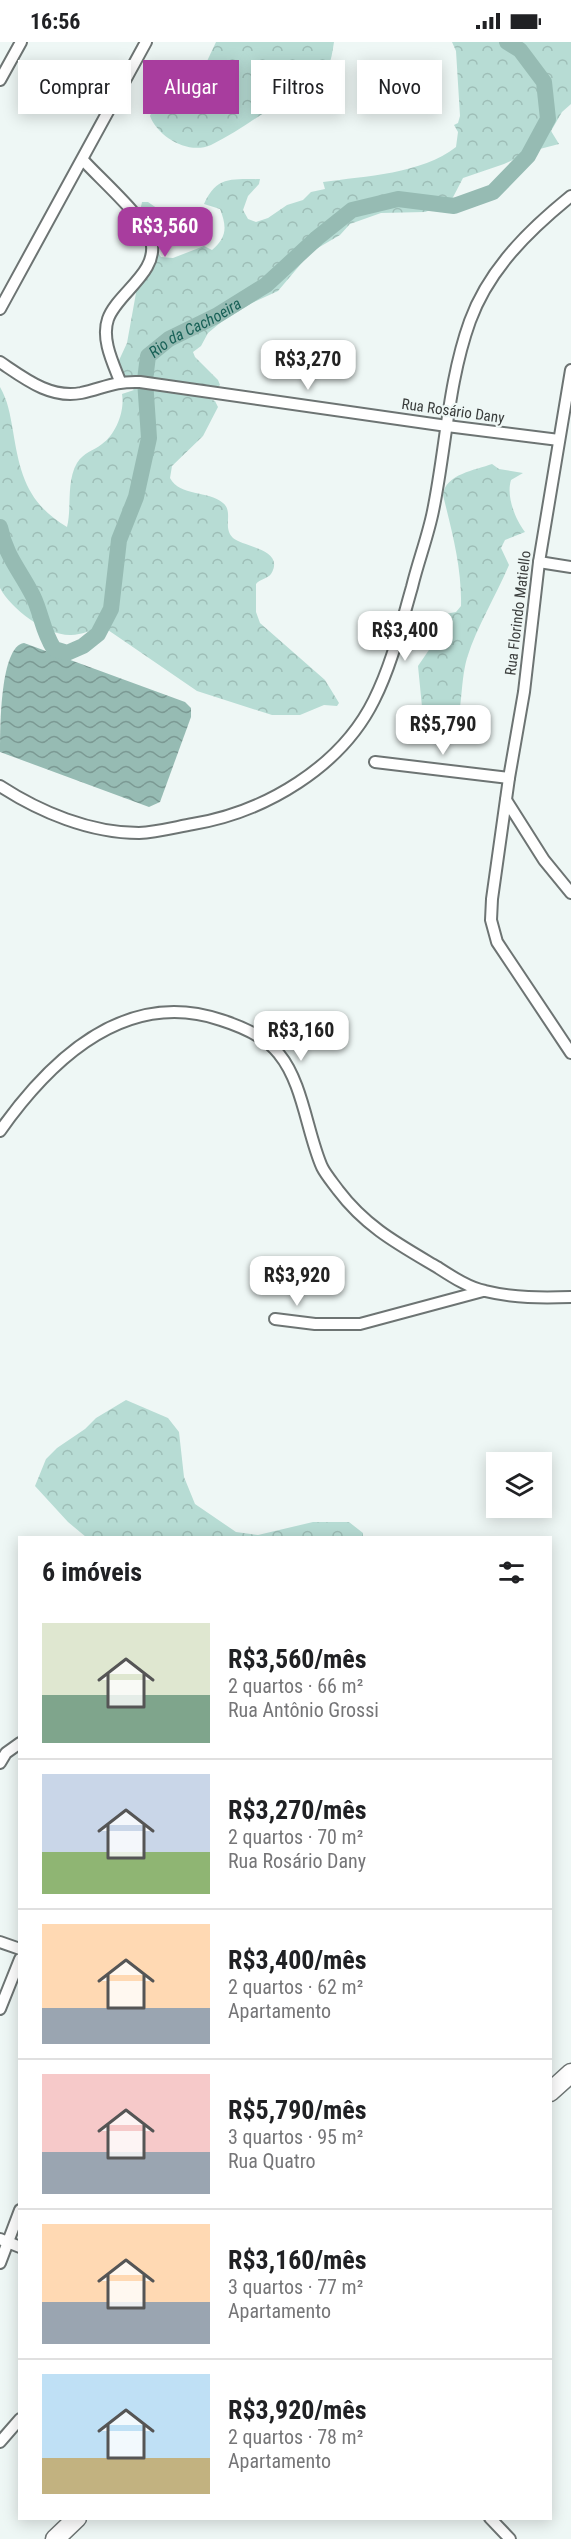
<!DOCTYPE html>
<html lang="pt">
<meta charset="utf-8">
<style>
:root{--surface:#fff;--page:#f2f2f2;--text:#202124;--muted:#757577;--line:#e0e0e0;--accent:#a83d9e}
body{margin:0;font-family:"Roboto Condensed",sans-serif;background:var(--page);color:var(--text);height:100vh;display:flex;flex-direction:column;font-size:22px;white-space:nowrap}
*{box-sizing:border-box;margin:0}
p{font-size:20px;color:var(--muted)}
.icon{flex:none;width:33px;height:33px;fill:none;stroke:currentColor;stroke-width:2;stroke-linecap:round;stroke-linejoin:round}
.map{position:relative;flex:1;overflow:hidden}
.details{position:absolute;left:18px;top:1494px;width:534px;height:984px;display:flex;flex-direction:column;background:var(--surface);border-radius:0px;box-shadow:0 3px 15px #0003}
.details>*{flex:none}
.top-card{position:absolute;left:18px;top:18px;width:536px;height:54px;display:flex;gap:12px}
.buttons{position:absolute;left:486px;top:1410px;display:grid;gap:12px}
.buttons a{display:grid;place-items:center;width:66px;height:66px;border-radius:0px;background:var(--surface);box-shadow:0 3px 15px #0003;font-size:30px}
.price{position:absolute;translate:-50% -51px;padding:0 14px;border-radius:12px;background:#fff;color:#222;font-size:20px;line-height:39px;filter:drop-shadow(0 2px 3px #0008)}
.price::after{content:'';position:absolute;left:50%;top:36px;width:18px;height:14px;margin-left:-9px;background:inherit;clip-path:polygon(0 0,100% 0,50% 100%)}
.price.selected{background:var(--accent);color:#fff}
ul{padding:0;list-style:none}
li{display:flex;align-items:center;gap:18px;height:150px;padding:0 24px}
li+li{border-top:2px solid var(--line)}
li span{display:grid;place-items:center;flex:none;width:168px;height:120px;border-radius:0px;color:#555}
li>.icon{margin-inline-start:auto}
span .icon{width:72px;height:72px;fill:#fffc;stroke-width:1}
li b{font-size:26px}
h2{display:flex;justify-content:space-between;align-items:center;height:72px;padding:0 24px;font-size:26px}
.chip{padding:0 21px;border-radius:0px;background:var(--surface);box-shadow:0 3px 15px #0003;font-size:21px;line-height:54px}
.chip.selected{background:var(--accent);color:#fff}
.status{display:flex;justify-content:space-between;align-items:center;height:42px;padding:0 30px;background:var(--surface);direction:ltr}
.status svg{height:16px;fill:currentColor}
.map>svg:first-child{display:block}
.forest{fill:url(#forest-crowns)}
.water{fill:url(#water-waves)}
.lines{fill:none;stroke-linecap:round;stroke-linejoin:round}
.river{stroke:#96bbb3;stroke-width:16}
.street-casing{stroke:#6d7473;stroke-width:14}
.primary-casing{stroke:#6d7473;stroke-width:21}
.street{stroke:#fff;stroke-width:10}
.primary{stroke:#fff;stroke-width:18}
.labels{text-anchor:middle;dominant-baseline:central;stroke-width:4.5;stroke-linejoin:round;paint-order:stroke}
.street-label{font-size:15px;fill:#3a3d3c;stroke:#eef7f5}
.water-label{font-size:16px;font-style:italic;fill:#196157;stroke:#eef7f5}
</style>
<div class="status"><b>16:56</b><svg viewBox="0 0 49 12"><path d="M0 12V9h3v3zM5 12V6h3v6zM10 12V3h3v9zM15 12V0h3v12zM26 1h20v11H26zM47 4h2v5h-2z"/></svg></div>
<div class="map">
<svg width="571" height="2497" viewBox="0 0 571 2497">
<defs>
<pattern id="forest-crowns" width="20" height="18" patternUnits="userSpaceOnUse" patternTransform="scale(1.5)"><rect width="20" height="18" fill="#b7dcd4"/><path d="M2 6a3 3 0 1 1 6 0M12 15a3 3 0 1 1 6 0" fill="none" stroke="#9ebeb7"/></pattern>
<pattern id="water-waves" width="16" height="10" patternUnits="userSpaceOnUse" patternTransform="scale(1.5)"><rect width="16" height="10" fill="#96bbb3"/><path d="M0 5q4-4 8 0t8 0" fill="none" stroke="#7b9993"/></pattern>
</defs>
<rect width="100%" height="100%" fill="#eef7f5"/>
<!-- forest -->
<g class="forest">
<path d="M216,0H334C332,12 331,25 321,34C308,48 287,57 270,67C251,79 232,93 211,103C188,113 158,95 150,74C160,50 162,44 190,43L201,32Z"/>
<path d="M452,0H571V62L562,70L551,89L559,102L532,109L504,122L463,136L450,161L425,170L381,171L350,182L340,193L311,210L278,249L252,261L220,281L208,291L201,304L193,310L195,315L218,338L220,343L217,346L194,351L215,359L218,365L203,394L172,424L170,436C180,455 208,448 223,461C234,470 222,486 233,496C243,505 286,507 271,532C267,537 260,537 256,542V570L260,581L325,638L339,661L337,664L324,663L300,673H272L197,649L108,588C95,585 84,593 71,593C47,594 11,567 0,546V345C8,359 10,372 13,389C20,432 27,461 67,485C72,465 66,440 77,421C84,410 93,409 102,402C116,392 125,369 122,352L134,348L121,337L115,327L127,301L136,251V236L144,220L146,194L140,169L142,160H148L174,178L170,182H159L154,187L155,206L161,215L173,216L204,204L212,208C227,195 227,185 220,167L204,162C217,133 232,138 260,137L259,142L248,154L243,168L248,177L256,180L268,176L287,163L303,158L311,150L325,147L323,140C365,134 422,132 456,105L458,90L454,83L458,81L460,74L456,9Z"/>
<path d="M492,422L499,427L523,431L511,438C506,454 515,477 525,490L505,498L501,506L509,523C496,554 477,584 467,616C459,644 464,677 449,702L435,699L424,685L418,624L433,602L440,573L456,570L461,564C462,526 452,490 443,453C445,432 476,428 492,422Z"/>
<polygon points="126,1358 168,1376 179,1390 184,1435 195,1462 236,1490 258,1493 313,1480 349,1480 363,1491 363,1495 86,1495 68,1480 35,1444 46,1417 57,1406 85,1387 96,1376"/>
</g>
<!-- water -->
<path class="water" d="M24,601L185,660L191,666V675L160,760L149,765L0,710C0,686 0,604 24,601Z"/>
<g class="lines">
<!-- river -->
<path class="river" id="s1" d="M0,485C6,515 20,528 33,554C42,573 42,588 54,607L67,611L83,604L98,592L111,567L119,498L136,455L149,396L145,338L148,314L169,297L216,274L266,243L317,196L352,168L398,157L454,164L493,150L528,114L548,77L544,40L520,8L507,0"/>
<!-- street casing -->
<g class="street-casing">
<g id="street">
<polyline points="0,38 21,0"/>
<path d="M83,118C99,136 146,177 151,198C160,230 117,251 108,277C101,297 113,321 120,339"/>
<polyline points="0,267 146,0"/>
<path d="M0,320C24,336 50,357 81,351C104,346 114,339 140,340L447,384L559,398"/>
<polyline points="571,328 539,520 524,650 509,736 492,857 491,878 497,900 571,1011"/>
<polyline points="539,520 571,525"/>
<polyline points="375,720 509,736"/>
<path d="M0,744C40,770 90,791 139,791C157,790 176,785 193,782C265,770 341,725 374,658C392,622 401,583 412,545C418,520 428,494 433,469C446,406 448,340 470,279C489,227 529,188 571,154"/>
<polyline points="506,758 544,818 571,851"/>
<path d="M0,1089C51,1017 126,946 221,978C240,984 266,995 279,1012C303,1041 307,1091 322,1125C326,1133 333,1141 338,1148C366,1185 398,1202 437,1225C451,1234 469,1246 485,1249C514,1256 542,1256 571,1255"/>
<polyline points="275,1277 315,1282 360,1282 483,1249"/>
<polyline points="0,1721 6,1711 20,1701"/>
<polyline points="0,1900 20,1907"/>
<polyline points="0,1967 20,1917"/>
<polyline points="0,2197 20,2205"/>
<polyline points="0,2221 20,2168"/>
<polyline points="0,2400 20,2377"/>
<polyline points="490,2476 510,2497"/>
</g>
</g>
<!-- primary casing -->
<g class="primary-casing">
<g id="primary">
<polyline points="550,2050 571,2031"/>
<polyline points="55,2497 77,2476"/>
</g>
</g>
<!-- street -->
<use href="#street" class="street"/>
<!-- primary -->
<use href="#primary" class="primary"/>
</g>
<g class="labels">
<!-- street labels -->
<g class="street-label">
<text transform="translate(453 369) rotate(8)">Rua Rosário Dany</text>
<text transform="translate(518 571) rotate(-83)">Rua Florindo Matiello</text>
</g>
<!-- water labels -->
<g class="water-label">
<text stroke="none"><textPath href="#s1" startOffset="526">Rio da Cachoeira</textPath></text>
</g>
</g>
</svg>
<div class="buttons">
<a><svg class="icon" aria-label="layers" viewBox="0 0 24 24"><path d="M12 4l9 5-9 5-9-5zM3 14l9 5 9-5"/></svg></a>
</div>
<b class="price selected" style="left:165px;top:216px">R$3,560</b>
<b class="price" style="left:308px;top:349px">R$3,270</b>
<b class="price" style="left:405px;top:620px">R$3,400</b>
<b class="price" style="left:443px;top:714px">R$5,790</b>
<b class="price" style="left:301px;top:1020px">R$3,160</b>
<b class="price" style="left:297px;top:1265px">R$3,920</b>
<div class="top-card">
<a class="chip">Comprar</a>
<a class="chip selected">Alugar</a>
<a class="chip">Filtros</a>
<a class="chip">Novo</a>
</div>
<section class="details">
<h2>6 imóveis<svg class="icon" aria-label="filters" viewBox="0 0 24 24"><path d="M4 7h16M4 17h16"/><circle cx="9" cy="7" r="2"/><circle cx="15" cy="17" r="2"/></svg></h2>
<ul>
<li><span style="background:linear-gradient(#dfe7d0 60%,#7fa58c 0)"><svg class="icon" aria-label="home" viewBox="0 0 24 24"><path d="M3 11l9-7 9 7M6 9v11h12V9"/></svg></span><div><b>R$3,560/mês</b><p>2 quartos · 66 m²</p><p>Rua Antônio Grossi</p></div></li>
<li><span style="background:linear-gradient(#c9d6e8 65%,#8fb573 0)"><svg class="icon" aria-label="home" viewBox="0 0 24 24"><path d="M3 11l9-7 9 7M6 9v11h12V9"/></svg></span><div><b>R$3,270/mês</b><p>2 quartos · 70 m²</p><p>Rua Rosário Dany</p></div></li>
<li><span style="background:linear-gradient(#ffd9b3 70%,#9aa5b1 0)"><svg class="icon" aria-label="home" viewBox="0 0 24 24"><path d="M3 11l9-7 9 7M6 9v11h12V9"/></svg></span><div><b>R$3,400/mês</b><p>2 quartos · 62 m²</p><p>Apartamento</p></div></li>
<li><span style="background:linear-gradient(#f6c9c9 65%,#9aa5b1 0)"><svg class="icon" aria-label="home" viewBox="0 0 24 24"><path d="M3 11l9-7 9 7M6 9v11h12V9"/></svg></span><div><b>R$5,790/mês</b><p>3 quartos · 95 m²</p><p>Rua Quatro</p></div></li>
<li><span style="background:linear-gradient(#ffd9b3 65%,#9aa5b1 0)"><svg class="icon" aria-label="home" viewBox="0 0 24 24"><path d="M3 11l9-7 9 7M6 9v11h12V9"/></svg></span><div><b>R$3,160/mês</b><p>3 quartos · 77 m²</p><p>Apartamento</p></div></li>
<li><span style="background:linear-gradient(#bfe0f5 70%,#c2b280 0)"><svg class="icon" aria-label="home" viewBox="0 0 24 24"><path d="M3 11l9-7 9 7M6 9v11h12V9"/></svg></span><div><b>R$3,920/mês</b><p>2 quartos · 78 m²</p><p>Apartamento</p></div></li>
</ul>
</section>
</div>
